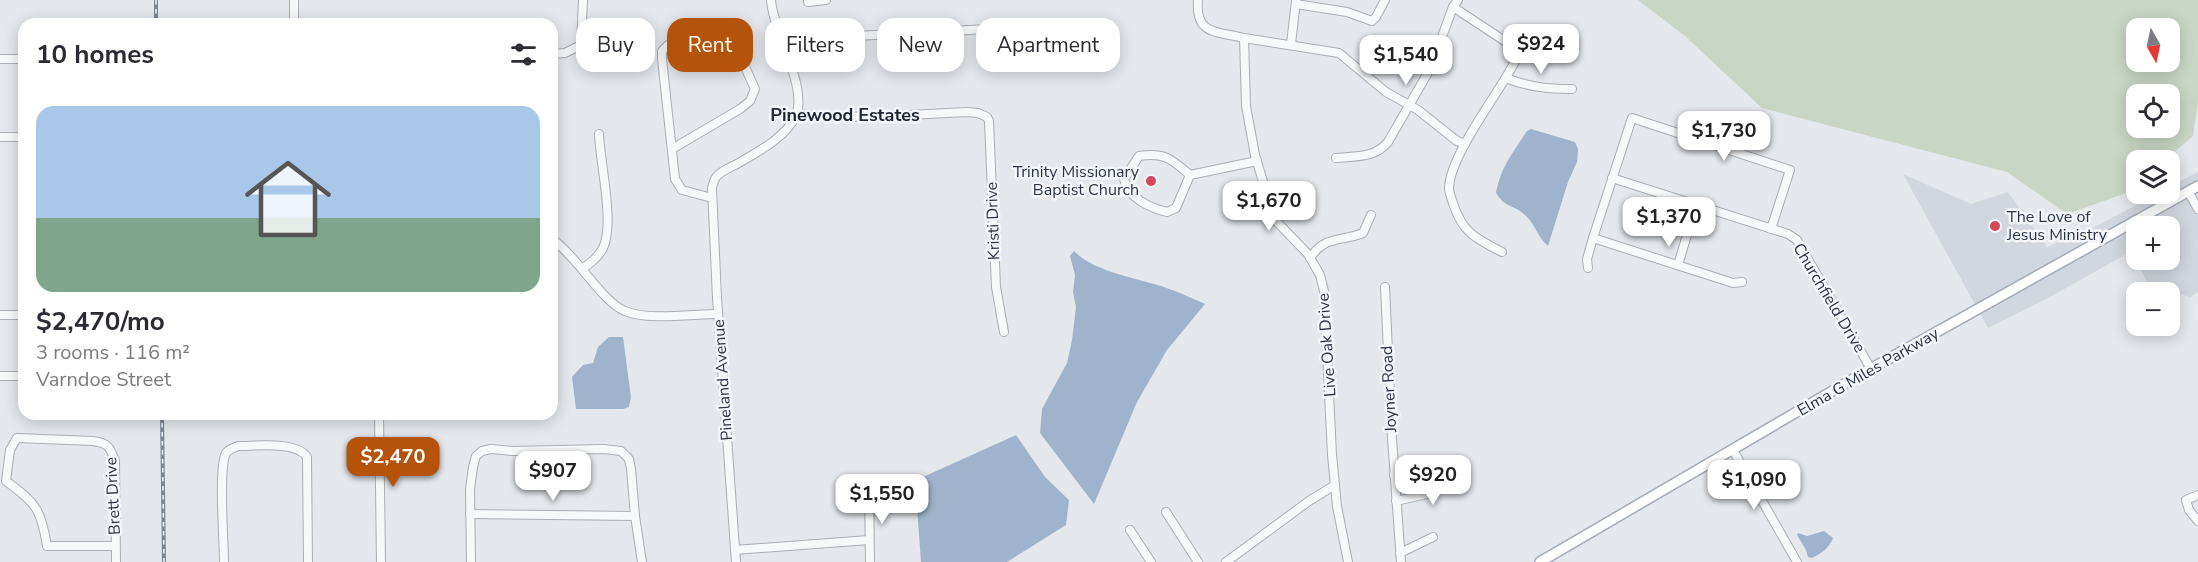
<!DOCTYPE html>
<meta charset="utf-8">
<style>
:root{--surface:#fff;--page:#f7f7f7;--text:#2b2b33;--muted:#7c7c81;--line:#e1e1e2;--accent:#b45309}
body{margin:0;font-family:"Nunito Sans",sans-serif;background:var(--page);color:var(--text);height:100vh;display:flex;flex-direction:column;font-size:22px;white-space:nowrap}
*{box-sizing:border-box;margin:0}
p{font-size:20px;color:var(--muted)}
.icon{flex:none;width:33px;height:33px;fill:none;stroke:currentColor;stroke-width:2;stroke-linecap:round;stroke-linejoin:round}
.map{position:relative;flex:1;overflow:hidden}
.drawer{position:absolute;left:18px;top:18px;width:540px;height:402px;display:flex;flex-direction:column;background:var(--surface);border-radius:18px;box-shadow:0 3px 15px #0003}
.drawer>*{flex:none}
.guide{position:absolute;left:576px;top:18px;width:570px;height:54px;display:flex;gap:12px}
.needle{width:39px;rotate:171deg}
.buttons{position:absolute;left:2126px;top:18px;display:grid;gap:12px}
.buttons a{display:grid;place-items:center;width:54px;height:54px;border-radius:12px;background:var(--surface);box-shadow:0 3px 15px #0003;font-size:30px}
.price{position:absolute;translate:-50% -51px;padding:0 14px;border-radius:12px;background:#fff;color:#222;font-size:20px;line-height:39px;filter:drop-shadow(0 2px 3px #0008)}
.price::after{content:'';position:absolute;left:50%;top:36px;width:18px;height:14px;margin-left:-9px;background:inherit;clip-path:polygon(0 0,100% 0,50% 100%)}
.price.on{background:var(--accent);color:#fff}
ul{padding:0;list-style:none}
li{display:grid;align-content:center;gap:12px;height:318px;padding:0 18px}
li+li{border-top:2px solid var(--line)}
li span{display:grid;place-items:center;height:186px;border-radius:18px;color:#555}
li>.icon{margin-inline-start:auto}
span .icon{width:108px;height:108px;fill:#fffc;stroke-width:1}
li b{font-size:26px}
h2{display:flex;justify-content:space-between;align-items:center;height:72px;padding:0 18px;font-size:26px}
.chip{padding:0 21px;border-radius:18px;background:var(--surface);box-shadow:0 3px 15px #0003;font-size:21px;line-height:54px}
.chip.on{background:var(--accent);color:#fff}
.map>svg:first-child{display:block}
.built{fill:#d2d6de}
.green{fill:#c9d6c5;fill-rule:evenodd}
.water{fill:#9fb4cc}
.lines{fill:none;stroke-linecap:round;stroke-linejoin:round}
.minor-casing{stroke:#a9aeb7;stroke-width:10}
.major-casing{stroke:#a3abb8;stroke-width:12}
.minor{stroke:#f7f8fa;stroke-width:8}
.major{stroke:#fff;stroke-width:9}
.rail-casing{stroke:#7d8696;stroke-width:4}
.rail{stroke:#f4f6f9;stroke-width:1.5;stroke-dasharray:4.5;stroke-linecap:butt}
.poi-dot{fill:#d1495b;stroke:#f4f6f9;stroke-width:2}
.labels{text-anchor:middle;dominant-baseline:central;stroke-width:5;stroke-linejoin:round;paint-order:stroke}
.poi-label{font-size:16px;fill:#2b3445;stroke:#f4f6f9;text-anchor:end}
.street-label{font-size:16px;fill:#2b3445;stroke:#f4f6f9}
.neighbourhood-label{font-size:18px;font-weight:bold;fill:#1d2536;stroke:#f4f6f9}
</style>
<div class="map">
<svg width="2198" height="562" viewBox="0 0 2198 562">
<rect width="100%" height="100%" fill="#e4e7ec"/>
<!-- built -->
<polygon class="built" points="2198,172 2198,292 2190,297 2147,283 2137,260 2169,260 2169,226 2136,226 2136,258 2132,251 2048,298 1988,328 1903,174 1971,204 2008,192 2047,247 2089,230 2157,194 2169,194 2169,187"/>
<!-- green -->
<path class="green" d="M1638,0H2198V102L2193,136L2165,160H2136V186L2129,192L2067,214L2007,172L1762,108L1685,36ZM2136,28H2169V62H2136ZM2136,94H2169V128H2136Z"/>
<!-- water -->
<g class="water">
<path d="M1531,129L1575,142L1578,149L1577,162L1568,182L1548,246C1538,238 1535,224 1526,216C1514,204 1506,209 1496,193C1501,166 1513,153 1527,131Z"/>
<path d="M1074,251C1093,271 1135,278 1161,286C1176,291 1190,297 1205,304L1167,350L1137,402L1094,504L1040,433L1042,409L1067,363L1072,340L1076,307L1073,292L1075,275L1070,256Z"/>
<polygon points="609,337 623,337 631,397 629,407 623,409 576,409 572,377 583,365 593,363 598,347"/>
<polygon points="1016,435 1045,477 1069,500 1066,525 1007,562 921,562 916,494 923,477"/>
<path d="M1824,531L1833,538C1830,547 1821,554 1812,558L1808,557L1806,550L1797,535L1798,533L1807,536Z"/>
</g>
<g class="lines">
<!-- minor casing -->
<g class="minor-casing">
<g id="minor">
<polyline points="808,0 808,2 826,0"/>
<path d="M1198,0C1195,35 1216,31 1244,38L1246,106L1255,155L1267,195L1277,222L1308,254L1320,275L1324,291L1332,455L1337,506L1348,562"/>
<polyline points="1296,4 1347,12 1372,21 1376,17 1385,0"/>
<polyline points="1453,7 1520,51"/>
<polyline points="294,24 294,0"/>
<polyline points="1244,38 1339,53 1386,92 1418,110 1457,141 1465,144"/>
<polyline points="781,40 988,29"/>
<polyline points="1291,44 1296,1"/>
<polyline points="552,54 565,53 581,45 583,0"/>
<polyline points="0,59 24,59"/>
<path d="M1506,78C1528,87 1548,89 1572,89"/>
<polyline points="797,114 834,117 890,116 967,112 978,113 987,117 989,121 996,287 1004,332"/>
<polyline points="0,137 24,137"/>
<polyline points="672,149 740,109 750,101 755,89 733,40 726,39 668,45 662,51 662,59 675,179 682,190 712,198"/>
<path d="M1336,158C1356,156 1375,158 1388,142L1430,69L1453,7L1458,0"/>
<path d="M1190,175C1171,159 1165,152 1139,156L1124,179C1128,198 1150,208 1167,212L1176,208L1190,175L1257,161"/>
<polyline points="1612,178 1788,234 1797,240 1871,369"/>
<polyline points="2188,191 2198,209"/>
<polyline points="1593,238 1733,283 1742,282"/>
<path d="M552,239C577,256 602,302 625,311C648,321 693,314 718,314"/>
<path d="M1502,252C1477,239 1463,233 1454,206C1452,200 1449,193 1449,188C1450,159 1488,107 1503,82C1514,65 1522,47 1534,31"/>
<path d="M1310,258C1325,235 1341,242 1363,233L1371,215"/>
<polyline points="1678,265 1696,205"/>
<path d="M583,268C590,264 599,256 603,248C615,223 600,164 599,134"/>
<polyline points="1588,268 1587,259 1593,238 1632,118 1790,170 1771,229"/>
<polyline points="1385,287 1392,438 1401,562"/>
<polyline points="0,315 24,315"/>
<polyline points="0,376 24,376"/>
<polyline points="379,414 381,562"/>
<polyline points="1733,450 1797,562"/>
<polyline points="1394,475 1417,473 1437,465"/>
<polyline points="869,489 870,562"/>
<polyline points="2198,495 2186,500 2189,510 2198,521"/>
<polyline points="1396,501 1431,493 1450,473"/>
<polyline points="1166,512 1198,562"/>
<polyline points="470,514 635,516"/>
<polyline points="1130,530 1151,562"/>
<path d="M115,546H47C41,509 36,503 6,481L10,450L17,438L93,441C108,443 110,447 115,461L116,562"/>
<polyline points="735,550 869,540"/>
<polyline points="1400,553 1433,537"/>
<path d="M224,562C224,541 218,468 226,453C229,449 234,448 238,446C257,446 296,441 307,457L308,562"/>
<polyline points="471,562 470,489 473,467 476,456 482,451 491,449 512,451 604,449 621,451 629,459 631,469 635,516 642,562"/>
<path d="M736,562L717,298L712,188C713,184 714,179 717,176C721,171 731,167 737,164C756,153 787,137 796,115C808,87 773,32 771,0"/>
<polyline points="1226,562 1309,501 1335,485"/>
</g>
</g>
<!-- major casing -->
<g class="major-casing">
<polyline id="major" points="1540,562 1865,372 2198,186"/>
</g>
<!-- minor -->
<use href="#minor" class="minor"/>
<!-- major -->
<use href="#major" class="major"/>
<!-- rail casing -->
<g class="rail-casing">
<g id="rail">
<polyline points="156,0 156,24"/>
<polyline points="162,414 164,562"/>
</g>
</g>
<!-- rail -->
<use href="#rail" class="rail"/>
</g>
<!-- markers -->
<g class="poi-dot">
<circle cx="1151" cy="181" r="6"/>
<circle cx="1995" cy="226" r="6"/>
</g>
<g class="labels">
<!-- poi labels -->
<g class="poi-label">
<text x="1139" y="172">Trinity Missionary<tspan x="1139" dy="18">Baptist Church</tspan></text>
<text x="2007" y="217" text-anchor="start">The Love of<tspan x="2007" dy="18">Jesus Ministry</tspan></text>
</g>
<!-- street labels -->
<g class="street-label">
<text transform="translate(993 221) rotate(-92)">Kristi Drive</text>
<text transform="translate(1829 298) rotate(59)">Churchfield Drive</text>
<text transform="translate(1327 345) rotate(-94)">Live Oak Drive</text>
<text transform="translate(1868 372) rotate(-30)">Elma G Miles Parkway</text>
<text transform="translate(723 380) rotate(-94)">Pineland Avenue</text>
<text transform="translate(1389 389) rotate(-93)">Joyner Road</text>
<text transform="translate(113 496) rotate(-93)">Brett Drive</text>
</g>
<!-- neighbourhood labels -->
<g class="neighbourhood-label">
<text x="845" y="115">Pinewood Estates</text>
</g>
</g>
</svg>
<div class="buttons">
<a><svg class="needle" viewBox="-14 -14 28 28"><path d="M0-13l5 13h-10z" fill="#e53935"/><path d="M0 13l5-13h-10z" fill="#7c7c81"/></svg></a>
<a><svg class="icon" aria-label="locate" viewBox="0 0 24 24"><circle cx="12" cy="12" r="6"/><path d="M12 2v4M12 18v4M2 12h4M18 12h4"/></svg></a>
<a><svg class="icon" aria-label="layers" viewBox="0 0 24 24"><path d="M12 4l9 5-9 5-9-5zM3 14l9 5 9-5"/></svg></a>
<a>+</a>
<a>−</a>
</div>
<b class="price" style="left:1541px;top:75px">$924</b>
<b class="price" style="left:1406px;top:86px">$1,540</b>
<b class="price" style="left:1724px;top:162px">$1,730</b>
<b class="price" style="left:1269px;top:232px">$1,670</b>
<b class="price" style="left:1669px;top:248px">$1,370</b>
<b class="price on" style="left:393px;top:488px">$2,470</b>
<b class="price" style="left:553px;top:502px">$907</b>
<b class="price" style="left:1433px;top:506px">$920</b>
<b class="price" style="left:1754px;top:511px">$1,090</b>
<b class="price" style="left:882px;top:525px">$1,550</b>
<div class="guide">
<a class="chip">Buy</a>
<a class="chip on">Rent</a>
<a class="chip">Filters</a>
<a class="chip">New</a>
<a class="chip">Apartment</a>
</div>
<section class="drawer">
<h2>10 homes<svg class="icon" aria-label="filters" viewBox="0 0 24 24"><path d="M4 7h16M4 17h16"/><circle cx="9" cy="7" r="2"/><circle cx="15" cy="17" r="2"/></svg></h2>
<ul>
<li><span style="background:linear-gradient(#a9c7e8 60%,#7fa58c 0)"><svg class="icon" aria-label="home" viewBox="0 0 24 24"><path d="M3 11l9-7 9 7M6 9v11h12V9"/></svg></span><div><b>$2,470/mo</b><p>3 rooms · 116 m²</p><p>Varndoe Street</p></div></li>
</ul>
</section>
</div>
